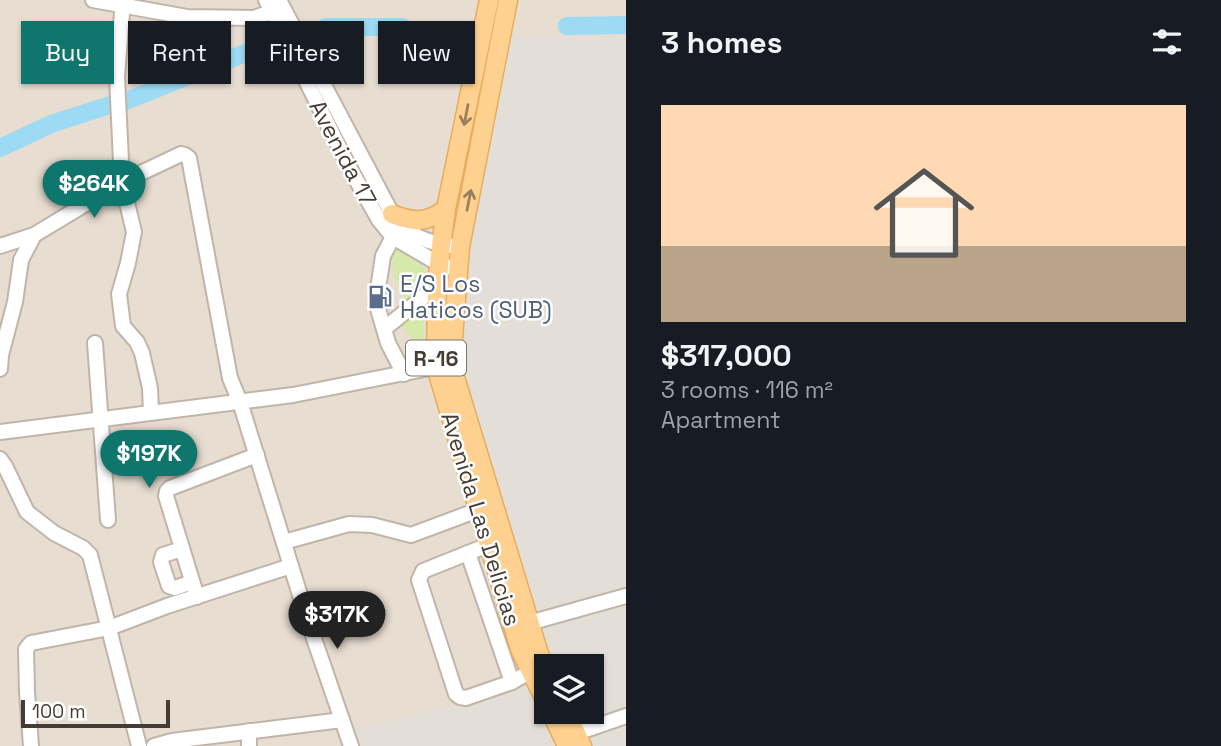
<!DOCTYPE html>
<meta charset="utf-8">
<style>
:root{--surface:#171b24;--page:#20242c;--text:#f1f3f6;--muted:#9ea1a6;--accent:#0f766e}
body{margin:0;font-family:"Space Grotesk",sans-serif;background:var(--page);color:var(--text);height:100vh;display:flex;flex-direction:column;font-size:26px;white-space:nowrap}
*{box-sizing:border-box;margin:0}
p{font-size:23px;color:var(--muted)}
.icon{flex:none;width:38px;height:38px;fill:none;stroke:currentColor;stroke-width:2;stroke-linecap:round;stroke-linejoin:round}
.map{position:relative;flex:1;overflow:hidden}
.details{display:flex;flex-direction:column;background:var(--surface);width:595px}
.details>*{flex:none}
.guide{position:absolute;left:21px;top:21px;width:499px;height:63px;display:flex;gap:14px}
.controls{position:absolute;left:534px;top:654px;display:grid;gap:14px}
.controls a{display:grid;place-items:center;width:70px;height:70px;border-radius:0px;background:var(--surface);box-shadow:0 2px 5px #0004;font-size:35px}
.scale{position:absolute;left:21px;bottom:18px;width:149px;box-sizing:border-box;padding-left:7px;border:4px solid #453c33;border-top:0;font-size:19px;line-height:24px;white-space:nowrap;color:#453c33;-webkit-text-stroke:5px #fff;paint-order:stroke}
.price{position:absolute;translate:-50% -60px;padding:0 16px;border-radius:24px;background:var(--accent);color:#fff;font-size:23px;line-height:46px;filter:drop-shadow(0 2px 4px #0008)}
.price::after{content:'';position:absolute;left:50%;top:42px;width:21px;height:16px;margin-left:-10px;background:inherit;clip-path:polygon(0 0,100% 0,50% 100%)}
.price.active{background:#222;color:#fff}
ul{padding:0;list-style:none}
li{display:grid;align-content:center;gap:14px;height:371px;padding:0 35px}
li span{display:grid;place-items:center;height:217px;border-radius:0px;color:#555}
li>.icon{margin-inline-start:auto}
span .icon{width:126px;height:126px;fill:#fffc;stroke-width:1}
li b{font-size:30px}
h2{display:flex;justify-content:space-between;align-items:center;height:84px;padding:0 35px;font-size:30px}
.tag{padding:0 24px;border-radius:0px;background:var(--surface);box-shadow:0 2px 5px #0004;font-size:24px;line-height:63px}
.tag.active{background:var(--accent);color:#fff}
main{display:flex;flex:1;min-height:0}
.map>svg:first-child{display:block}
.residential{fill:#e7ddd1;fill-rule:evenodd}
.industrial{fill:#e4ded9}
.green{fill:#d5e9aa}
.lines{fill:none;stroke-linecap:round;stroke-linejoin:round}
.river{stroke:#9ddaf3;stroke-width:18}
.minor-casing{stroke:#c1b5a9;stroke-width:18}
.major-casing{stroke:#e8ac5c;stroke-width:21}
.minor{stroke:#fff;stroke-width:14}
.major{stroke:#ffd190;stroke-width:18}
.oneway{stroke:#997f5d}
.labels{text-anchor:middle;dominant-baseline:central;stroke-width:5;stroke-linejoin:round;paint-order:stroke}
.shield{fill:#fff;stroke:#7d7670;stroke-width:2}
.shield-label{font-size:21px;font-weight:bold;fill:#453c33}
.street-label{font-size:23px;fill:#453c33;stroke:#fff}
.service-label{font-size:23px;fill:#4e5e75;stroke:#fff;text-anchor:start}
</style>
<main>
<div class="map">
<svg width="626" height="746" viewBox="0 0 626 746">
<rect width="100%" height="100%" fill="#f3ece4"/>
<!-- residential -->
<path class="residential" d="M0,0H626V746H0ZM546,667H592V712H546Z"/>
<!-- industrial -->
<g class="industrial">
<polygon points="626,35 626,746 591,746 574,712 592,712 592,667 552,667 459,368 466,256 510,37"/>
<polygon points="527,686 555,746 363,746 357,730"/>
</g>
<!-- green -->
<g class="green">
<path d="M398,248C434,272 435,271 408,305L395,280L391,260Z"/>
<polygon points="422,304 424,338 421,350 400,324"/>
</g>
<g class="lines">
<!-- river -->
<g class="river">
<polyline points="567,26 626,25"/>
<polyline points="325,27 403,27"/>
<polyline points="126,101 263,46"/>
<polyline points="0,148 51,124 110,105"/>
</g>
<!-- minor casing -->
<g class="minor-casing">
<g id="minor">
<polyline points="93,0 187,17 254,18 278,9"/>
<polyline points="123,0 117,77 122,182 134,232 128,263 119,294 123,326 137,342 142,353 150,388 151,412"/>
<polyline points="266,0 349,167 379,220 393,237 439,264 458,270"/>
<path d="M279,0L392,214C407,237 433,245 460,247"/>
<polyline points="396,231 383,256 376,302 388,343 404,374"/>
<polyline points="0,246 34,235 122,182 181,154 185,155 189,158 230,378 240,402 309,624 351,746"/>
<polyline points="384,329 437,286"/>
<polyline points="95,343 108,520"/>
<polyline points="0,369 1,355 15,302 21,260 34,235"/>
<polyline points="0,432 293,395 445,365"/>
<polyline points="0,459 5,466 27,512 54,533 83,548 90,555 139,746"/>
<polyline points="284,542 349,524 372,525 411,535 478,510"/>
<polyline points="488,545 423,571 419,580 456,694 460,697 466,698 512,682 531,671"/>
<polyline points="182,549 163,555 161,562 169,586 175,588 192,582"/>
<polyline points="468,553 512,682"/>
<polyline points="197,597 166,496 167,491 170,488 257,455"/>
<polyline points="529,623 626,596"/>
<polyline points="577,733 626,716"/>
<polyline points="31,746 27,692 26,649 31,643 109,628 167,606 291,566"/>
<polyline points="154,746 172,741 342,720"/>
<polyline points="249,746 249,731"/>
</g>
</g>
<!-- major casing -->
<g class="major-casing">
<g id="major">
<polyline points="489,0 446,209 441,246 437,286 436,367 520,649 546,702"/>
<polyline points="508,0 460,247 451,364 539,654 546,669"/>
<path d="M392,214C414,223 426,223 446,209"/>
<polyline points="551,712 567,746"/>
<polyline points="566,712 582,746"/>
</g>
</g>
<!-- minor -->
<use href="#minor" class="minor"/>
<!-- major -->
<use href="#major" class="major"/>
</g>
<!-- one-way arrows -->
<defs><path id="oneway-shaft" d="M-6 0H5M1.5-3L5.5 0L1.5 3" fill="none" stroke-width="1.6" stroke-linecap="round" stroke-linejoin="round" transform="scale(1.75)"/></defs>
<g class="oneway">
<use href="#oneway-shaft" transform="translate(466 115) rotate(101)"/>
<use href="#oneway-shaft" transform="translate(469 200) rotate(-79)"/>
</g>
<!-- icons -->
<defs>
<g id="fuel-bare" transform="scale(1.89)"><path d="M-5.5-6h7V0h2V4h1.3V-2.5L3-4.5l.8-.8L6-3V5H2.5V1h-1V6h-7ZM-4.2-4.7v3.2H.2V-4.7Z" fill="#5c6f8a" stroke="#fff" stroke-width="2.5" paint-order="stroke"/></g>
</defs>
<g fill-rule="evenodd">
<use href="#fuel-bare" x="380" y="297"/>
</g>
<g class="labels">
<!-- shield labels -->
<rect class="shield" x="406" y="340.5" width="60" height="35" rx="5"/>
<g class="shield-label">
<text x="436" y="358">R-16</text>
</g>
<!-- street labels -->
<g class="street-label">
<text transform="translate(343 153) rotate(62)">Avenida 17</text>
<text transform="translate(481 519) rotate(73)">Avenida Las Delicias</text>
</g>
<!-- service labels -->
<g class="service-label">
<text x="400" y="284">E/S Los<tspan x="400" dy="26">Haticos (SUB)</tspan></text>
</g>
</g>
</svg>
<div class="controls">
<a><svg class="icon" aria-label="layers" viewBox="0 0 24 24"><path d="M12 4l9 5-9 5-9-5zM3 14l9 5 9-5"/></svg></a>
</div>
<div class="scale">100 m</div>
<b class="price" style="left:94px;top:220px">$264K</b>
<b class="price" style="left:149px;top:490px">$197K</b>
<b class="price active" style="left:337px;top:651px">$317K</b>
<div class="guide">
<a class="tag active">Buy</a>
<a class="tag">Rent</a>
<a class="tag">Filters</a>
<a class="tag">New</a>
</div>
</div>
<section class="details">
<h2>3 homes<svg class="icon" aria-label="filters" viewBox="0 0 24 24"><path d="M4 7h16M4 17h16"/><circle cx="9" cy="7" r="2"/><circle cx="15" cy="17" r="2"/></svg></h2>
<ul>
<li><span style="background:linear-gradient(#ffd9b3 65%,#b9a48a 0)"><svg class="icon" aria-label="home" viewBox="0 0 24 24"><path d="M3 11l9-7 9 7M6 9v11h12V9"/></svg></span><div><b>$317,000</b><p>3 rooms · 116 m²</p><p>Apartment</p></div></li>
</ul>
</section>
</main>
